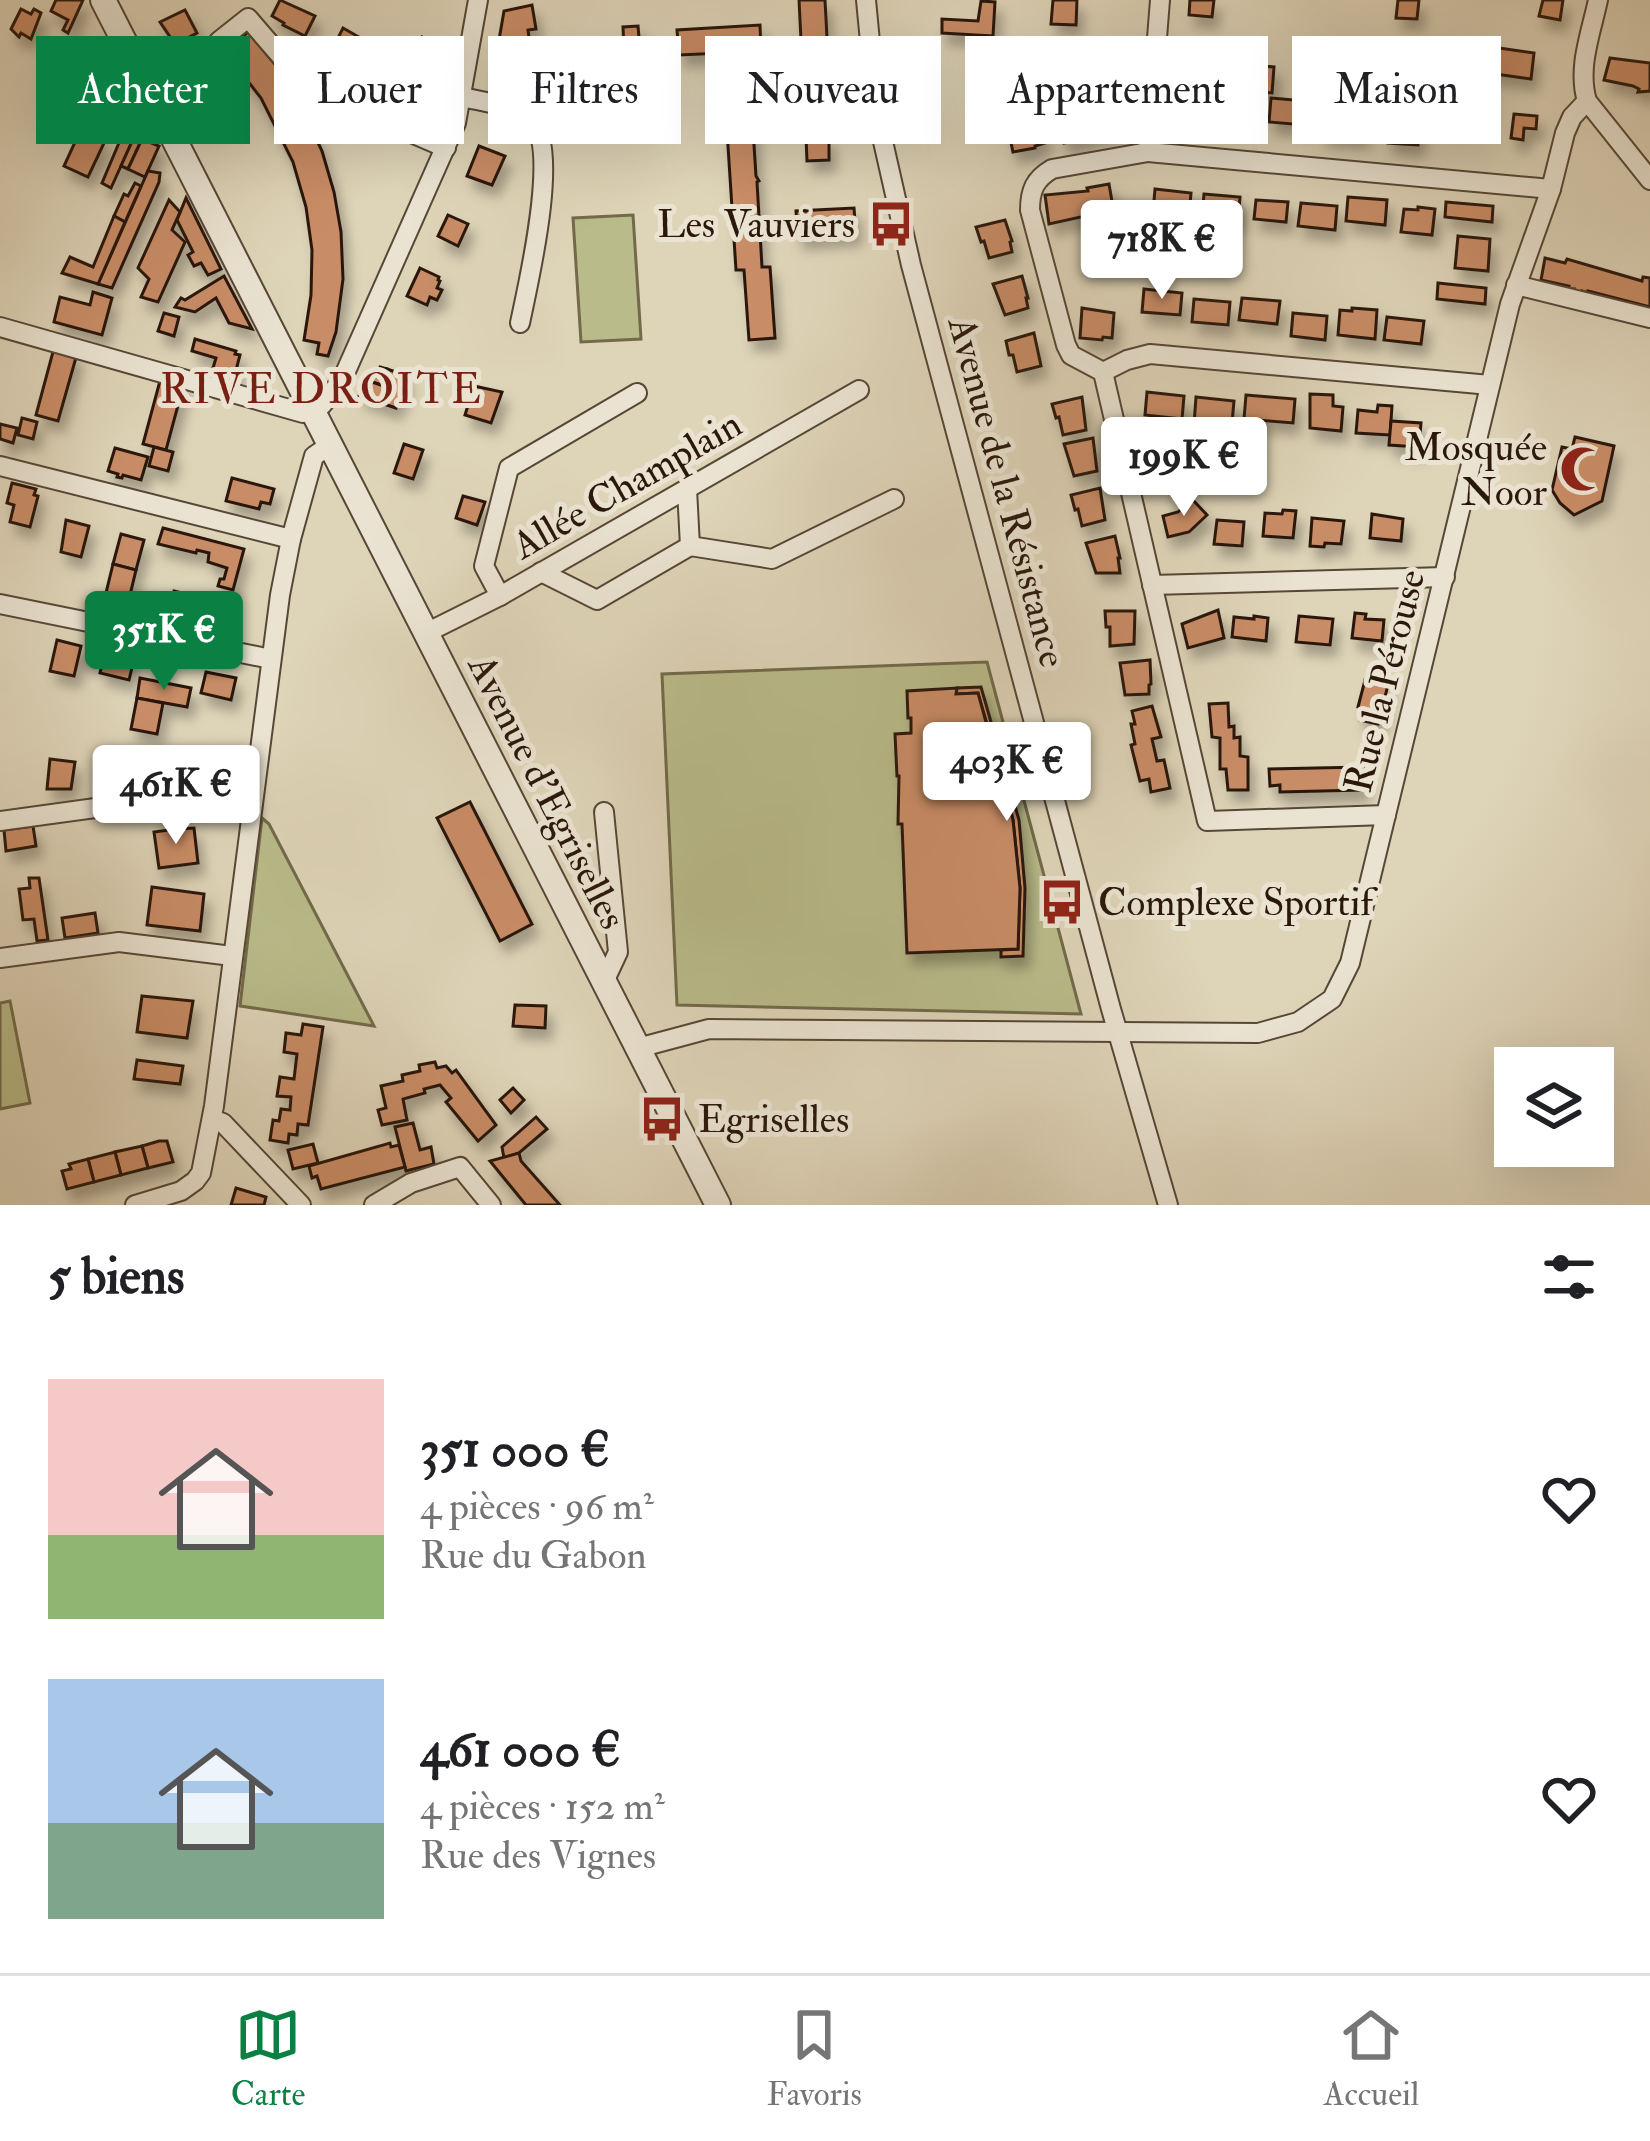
<!DOCTYPE html>
<html lang="fr">
<meta charset="utf-8">
<style>
:root{--surface:#fff;--page:#f6f6f6;--text:#202124;--muted:#757577;--line:#e0e0e0;--accent:#0b8043}
body{margin:0;font-family:"IM FELL Double Pica",serif;background:var(--page);color:var(--text);height:100vh;display:flex;flex-direction:column;font-size:45px;white-space:nowrap}
*{box-sizing:border-box;margin:0}
p{font-size:39px;color:var(--muted)}
.icon{flex:none;width:66px;height:66px;fill:none;stroke:currentColor;stroke-width:2;stroke-linecap:round;stroke-linejoin:round}
.map{position:relative;height:1205px;overflow:hidden}
.details{display:flex;flex-direction:column;background:var(--surface);flex:1}
.details>*{flex:none}
.banner{position:absolute;left:36px;top:36px;width:1578px;height:108px;display:flex;gap:24px}
.tools{position:absolute;left:1494px;top:1047px;display:grid;gap:24px}
.tools a{display:grid;place-items:center;width:120px;height:120px;border-radius:0px;background:var(--surface);box-shadow:0 12px 48px #0002;font-size:60px}
.price{position:absolute;translate:-50% -102px;padding:0 27px;border-radius:12px;background:#fff;color:#222;font-size:39px;line-height:78px;filter:drop-shadow(0 3px 6px #0008)}
.price::after{content:'';position:absolute;left:50%;top:72px;width:36px;height:27px;margin-left:-18px;background:inherit;clip-path:polygon(0 0,100% 0,50% 100%)}
.price.selected{background:var(--accent);color:#fff}
ul{padding:0;list-style:none}
li{display:flex;align-items:center;gap:36px;height:300px;padding:0 48px}
li span{display:grid;place-items:center;flex:none;width:336px;height:240px;border-radius:0px;color:#555}
li>.icon{margin-inline-start:auto}
span .icon{width:144px;height:144px;fill:#fffc;stroke-width:1}
li b{font-size:51px}
h2{display:flex;justify-content:space-between;align-items:center;height:144px;padding:0 48px;font-size:51px}
.chip{padding:0 42px;border-radius:0px;background:var(--surface);box-shadow:0 12px 48px #0002;font-size:42px;line-height:108px}
.chip.selected{background:var(--accent);color:#fff}
.tabs{display:flex;justify-content:space-around;align-items:center;height:168px;border-top:3px solid var(--line);background:var(--surface);font-size:33px;color:var(--muted)}
.tabs a{display:grid;justify-items:center;gap:6px}
.tabs .selected{color:var(--accent)}
.map>svg:first-child{display:block}
.green{fill:#b9bb8a;stroke:#726a4a;stroke-width:3}
.building{fill:#c88c66;stroke:#2a180a;stroke-width:3;filter:url(#shadow)}
.lines{fill:none;stroke-linecap:round;stroke-linejoin:round}
.minor-casing{stroke:#574736;stroke-width:22}
.tertiary-casing{stroke:#574736;stroke-width:28}
.minor{stroke:#eae3d1;stroke-width:18}
.tertiary{stroke:#eae3d1;stroke-width:24}
.labels{text-anchor:middle;dominant-baseline:central;stroke-width:10;stroke-linejoin:round;paint-order:stroke}
.poi-label{font-size:39px;fill:#2a180a;stroke:#eae3d1;text-anchor:end}
.street-label{font-size:39px;fill:#2a180a;stroke:#eae3d1}
.neighbourhood-label{font-size:42px;letter-spacing:3px;fill:#7a1f14;stroke:#eae3d1}
</style>
<div class="map">
<svg width="1650" height="1205" viewBox="0 0 1650 1205">
<defs>
<filter id="shadow"><feDropShadow dx="6" dy="11" stdDeviation="6" flood-color="#0004"/></filter>
</defs>
<rect width="100%" height="100%" fill="#ded4b8"/>
<filter id="stains"><feTurbulence type="fractalNoise" baseFrequency=".00167" numOctaves="4"/><feColorMatrix values="0 0 0 0 .2 0 0 0 0 .09 0 0 0 0 .02 0 0 0 .5 -.17"/></filter>
<radialGradient id="worn" r=".72"><stop offset=".6" stop-color="#630" stop-opacity="0"/><stop offset="1" stop-color="#630" stop-opacity=".3"/></radialGradient>
<!-- green -->
<g class="green">
<polygon points="643,75 647,135 627,137 623,76"/>
<polygon points="633,215 641,339 581,342 573,218"/>
<polygon points="987,662 1081,1014 677,1005 662,674"/>
<polygon points="262,818 269,824 374,1026 240,1006"/>
<polygon points="10,1001 30,1103 0,1109 0,1003"/>
</g>
<!-- building -->
<g class="building">
<polygon points="56,0 83,0 68,33 63,30 68,20 51,11"/>
<polygon points="280,0 315,16 305,36 283,25 284,23 272,16"/>
<polygon points="799,0 825,0 827,38 801,40"/>
<polygon points="1053,0 1077,0 1076,25 1051,24"/>
<polygon points="1190,0 1214,0 1212,17 1189,15"/>
<polygon points="1398,0 1419,0 1417,19 1396,18"/>
<polygon points="1543,0 1563,0 1560,20 1539,16"/>
<polygon points="981,1 995,2 993,36 942,33 942,19 978,21"/>
<polygon points="532,5 536,29 528,30 531,52 524,53 527,74 520,76 522,89 530,89 532,104 490,92 504,11"/>
<polygon points="21,9 31,14 34,9 41,13 31,39 21,33 19,37 11,29"/>
<polygon points="185,10 197,33 175,44 160,22"/>
<polygon points="760,25 761,50 748,51 756,176 759,181 757,182 762,267 770,267 775,338 749,340 744,270 736,270 722,53 679,55 677,30"/>
<polygon points="638,26 640,49 624,50 623,27"/>
<polygon points="343,28 364,40 354,59 333,48"/>
<polygon points="248,32 279,69 305,115 322,151 334,192 341,232 343,279 336,332 328,356 317,354 319,343 304,340 311,295 312,250 306,207 293,162 261,98 226,53"/>
<polygon points="422,37 441,46 428,73 409,64"/>
<polygon points="1492,47 1534,53 1531,79 1488,73"/>
<polygon points="67,48 79,54 81,48 92,52 71,97 66,94 75,77 58,69"/>
<polygon points="838,55 840,67 820,68 819,56"/>
<polygon points="301,56 433,115 425,132 309,79 313,71 298,65"/>
<polygon points="1610,58 1650,63 1650,91 1638,92 1639,89 1633,86 1604,80"/>
<polygon points="606,59 610,88 543,100 539,74 551,72 550,68 561,66 562,71 572,70 571,65 583,63 583,67 593,65 593,61"/>
<polygon points="1182,62 1211,64 1208,103 1171,99 1173,73 1181,74"/>
<polygon points="409,64 442,79 438,88 424,81 414,100 396,90"/>
<polygon points="1236,64 1274,67 1272,93 1234,90"/>
<polygon points="121,71 128,86 109,126 99,120"/>
<polygon points="1271,98 1306,101 1304,125 1269,122"/>
<polygon points="1121,101 1127,130 1085,136 1086,139 1064,143 1058,114 1073,110 1074,114 1109,107 1108,103"/>
<polygon points="1324,108 1364,111 1362,137 1322,134"/>
<polygon points="1514,114 1537,116 1536,129 1524,128 1523,140 1511,138"/>
<polygon points="1040,120 1045,143 1035,146 1035,148 1013,152 1007,124"/>
<polygon points="1390,120 1420,122 1418,145 1388,143"/>
<polygon points="81,129 105,141 88,177 64,166"/>
<polygon points="124,131 135,135 111,188 102,183"/>
<polygon points="135,135 142,139 128,169 121,166"/>
<polygon points="806,137 829,137 829,160 807,161"/>
<polygon points="142,139 159,146 145,177 128,169"/>
<polygon points="479,146 505,156 492,185 467,176"/>
<polygon points="148,171 160,173 159,182 112,288 98,284"/>
<polygon points="135,183 141,186 125,222 114,216 124,194 128,196"/>
<polygon points="1109,184 1114,213 1100,216 1099,213 1049,224 1045,195 1088,191 1087,188"/>
<polygon points="1155,189 1191,193 1189,216 1153,213"/>
<polygon points="1204,194 1240,197 1238,221 1202,217"/>
<polygon points="1348,197 1387,200 1385,225 1346,221"/>
<polygon points="186,198 221,269 208,275 201,263 194,266 188,255 193,252 177,220"/>
<polygon points="169,200 180,212 172,230 185,242 158,302 141,297 149,279 138,268"/>
<polygon points="1256,200 1288,202 1286,222 1254,219"/>
<polygon points="1446,202 1493,206 1492,222 1445,217"/>
<polygon points="1301,203 1337,206 1335,230 1298,226"/>
<polygon points="1418,207 1435,209 1432,235 1401,232 1404,209 1418,210"/>
<polygon points="854,208 856,234 798,238 796,211"/>
<polygon points="448,215 468,224 458,246 438,236"/>
<polygon points="114,216 125,222 98,284 62,273 70,257 93,267"/>
<polygon points="1005,220 1012,241 1010,242 1012,252 989,258 984,241 981,242 976,227"/>
<polygon points="1458,236 1490,239 1488,271 1455,268"/>
<polygon points="1545,258 1565,263 1567,259 1642,281 1643,277 1650,278 1650,307 1588,291 1588,293 1582,291 1581,295 1573,293 1574,289 1568,289 1569,286 1541,280"/>
<polygon points="420,268 439,277 438,280 440,281 437,288 442,290 437,300 430,297 427,305 407,296"/>
<polygon points="224,276 252,329 229,323 216,298 195,312 175,307 181,298 185,300"/>
<polygon points="1022,276 1028,298 1026,298 1028,308 1005,315 993,284"/>
<polygon points="1438,283 1486,288 1485,304 1437,299"/>
<polygon points="1144,289 1182,293 1180,315 1142,312"/>
<polygon points="93,292 112,298 102,335 54,322 60,297 90,305"/>
<polygon points="1242,298 1280,301 1277,324 1239,320"/>
<polygon points="1194,299 1230,302 1228,325 1192,322"/>
<polygon points="1082,308 1114,313 1112,338 1103,337 1102,340 1080,338"/>
<polygon points="1352,308 1377,310 1375,339 1338,335 1340,310 1352,311"/>
<polygon points="164,313 179,317 174,336 158,331"/>
<polygon points="1293,313 1327,316 1325,340 1291,336"/>
<polygon points="1387,317 1424,321 1421,344 1384,340"/>
<polygon points="1034,333 1041,366 1017,372 1013,355 1009,355 1006,341"/>
<polygon points="195,339 236,351 235,354 240,355 235,374 213,368 216,358 192,351"/>
<polygon points="54,348 77,354 58,421 36,415"/>
<polygon points="380,367 387,369 381,385 372,382 366,398 359,396 366,375 376,377"/>
<polygon points="387,369 407,376 396,408 366,398 372,382 381,385"/>
<polygon points="161,377 184,383 166,450 143,444"/>
<polygon points="474,386 502,392 491,423 465,415"/>
<polygon points="1147,392 1184,396 1182,419 1145,415"/>
<polygon points="1310,394 1333,395 1333,406 1343,407 1341,431 1310,428"/>
<polygon points="1246,395 1295,399 1293,423 1244,419"/>
<polygon points="1082,397 1086,430 1063,435 1059,417 1056,418 1052,404"/>
<polygon points="1196,397 1234,401 1230,445 1193,438"/>
<polygon points="1378,405 1392,406 1390,435 1356,433 1358,410 1377,412"/>
<polygon points="22,418 37,422 33,439 18,435"/>
<polygon points="1391,421 1421,423 1419,447 1389,445"/>
<polygon points="0,424 17,428 13,443 0,439"/>
<polygon points="1575,437 1614,446 1602,501 1574,515 1560,503 1552,490 1562,447 1572,449"/>
<polygon points="1093,438 1097,471 1074,476 1064,444"/>
<polygon points="404,444 423,450 413,479 394,473"/>
<polygon points="154,447 173,452 168,471 149,466"/>
<polygon points="115,448 148,457 141,480 123,475 122,478 117,477 118,474 108,471"/>
<polygon points="232,478 274,489 270,504 261,502 259,509 226,501"/>
<polygon points="12,483 36,489 34,495 38,496 30,527 10,522 14,505 7,503"/>
<polygon points="1100,488 1105,520 1082,526 1078,509 1075,510 1071,495"/>
<polygon points="463,496 485,502 477,525 456,518"/>
<polygon points="1192,499 1207,515 1189,532 1168,537 1163,516 1178,512"/>
<polygon points="1283,510 1296,511 1293,538 1263,536 1265,513 1282,514"/>
<polygon points="1372,514 1403,519 1401,541 1370,538"/>
<polygon points="1312,518 1344,521 1341,544 1325,543 1324,547 1310,546"/>
<polygon points="66,520 89,526 81,557 61,552"/>
<polygon points="1217,520 1244,522 1242,546 1214,544"/>
<polygon points="163,528 244,549 233,590 218,586 220,579 224,579 227,568 208,562 209,553 197,550 196,553 158,544"/>
<polygon points="121,534 144,540 136,570 113,564"/>
<polygon points="1115,536 1120,558 1118,558 1120,573 1096,573 1086,543"/>
<polygon points="113,564 136,570 129,599 106,593"/>
<polygon points="174,591 205,599 203,602 211,604 208,615 201,613 198,623 156,613 160,599 171,602"/>
<polygon points="1218,610 1224,638 1188,648 1182,624"/>
<polygon points="1105,611 1135,611 1134,644 1110,646 1110,627 1106,627"/>
<polygon points="1355,613 1366,614 1365,619 1384,620 1382,641 1352,638"/>
<polygon points="1254,616 1268,618 1266,641 1232,637 1234,617 1254,619"/>
<polygon points="1299,616 1333,619 1330,645 1296,642"/>
<polygon points="57,640 81,646 74,676 50,671"/>
<polygon points="105,652 134,659 129,680 100,673"/>
<polygon points="1150,660 1151,684 1149,685 1149,694 1125,695 1120,663"/>
<polygon points="206,672 236,678 231,700 201,693"/>
<polygon points="140,678 191,688 187,707 137,698"/>
<polygon points="1365,680 1388,685 1378,724 1360,720 1362,708 1358,707"/>
<polygon points="981,687 1019,820 1025,888 1023,956 1001,957 1001,950 1018,949 1020,888 1013,820 1005,787 978,693 956,694 957,688"/>
<polygon points="957,688 956,694 978,693 1013,820 1020,888 1018,949 907,953 902,824 898,824 899,776 897,776 895,734 911,733 911,718 908,718 907,691"/>
<polygon points="137,698 163,703 157,734 131,729"/>
<polygon points="1228,703 1229,727 1234,726 1234,738 1240,737 1240,756 1248,757 1248,790 1228,790 1226,769 1220,769 1220,738 1212,737 1209,704"/>
<polygon points="1152,706 1161,737 1152,739 1157,761 1164,760 1170,788 1151,792 1149,779 1140,781 1131,745 1135,744 1131,724 1135,724 1132,711"/>
<polygon points="50,759 75,762 71,789 47,789"/>
<polygon points="1363,767 1363,790 1280,792 1280,785 1270,786 1269,769"/>
<polygon points="470,802 532,924 500,941 437,818"/>
<polygon points="177,823 178,829 194,828 198,863 159,868 154,832 169,830 169,824"/>
<polygon points="33,826 36,846 6,851 4,830"/>
<polygon points="29,878 39,878 48,940 37,941 34,919 23,920 19,889 30,888"/>
<polygon points="152,887 204,894 200,931 147,925"/>
<polygon points="95,913 98,933 65,938 62,918"/>
<polygon points="142,996 193,1001 187,1038 137,1032"/>
<polygon points="515,1005 546,1006 545,1028 513,1026"/>
<polygon points="303,1024 323,1027 308,1125 298,1124 297,1135 289,1134 288,1143 270,1140 273,1120 279,1121 281,1109 290,1110 291,1097 277,1096 280,1077 294,1079 297,1054 284,1052 286,1033 301,1035"/>
<polygon points="137,1060 183,1066 180,1084 134,1079"/>
<polygon points="435,1062 437,1068 446,1066 452,1073 456,1070 496,1125 478,1141 446,1102 451,1098 440,1085 424,1089 425,1093 403,1099 407,1120 382,1125 378,1110 386,1108 381,1086 403,1081 402,1075 420,1071 419,1065"/>
<polygon points="513,1088 524,1100 511,1113 500,1100"/>
<polygon points="536,1117 547,1129 519,1153 504,1158 502,1147"/>
<polygon points="413,1123 420,1150 431,1147 434,1164 406,1171 395,1127"/>
<polygon points="159,1141 167,1141 173,1162 148,1168 142,1146"/>
<polygon points="390,1143 391,1147 399,1145 405,1167 321,1189 317,1176 312,1178 309,1166"/>
<polygon points="313,1144 318,1163 293,1169 288,1150"/>
<polygon points="142,1146 148,1168 121,1175 115,1152"/>
<polygon points="115,1152 121,1175 94,1182 88,1159"/>
<polygon points="519,1153 521,1161 560,1205 526,1205 490,1161"/>
<polygon points="88,1159 94,1182 67,1189 62,1171 71,1169 69,1164"/>
<polygon points="236,1188 266,1197 264,1205 231,1205"/>
</g>
<g class="lines">
<!-- minor casing -->
<g class="minor-casing">
<g id="minor">
<polyline points="866,0 877,115 911,265 1111,1009 1168,1205"/>
<polyline points="1160,0 1148,152 1551,189"/>
<path d="M1598,0C1591,33 1577,68 1587,101L1650,180"/>
<path d="M462,97C483,102 516,105 532,121C560,150 528,284 520,323"/>
<polyline points="166,125 190,112 219,41 248,18 309,89 446,148"/>
<polyline points="1516,285 1650,318"/>
<polyline points="0,327 303,413 322,405 342,380 456,123 478,0"/>
<polyline points="1103,372 1207,821 1386,815"/>
<polyline points="1103,372 1127,360 1150,354 1490,385"/>
<path d="M1103,372L1071,355L1066,345L1030,210C1030,190 1035,179 1052,169L1148,152"/>
<polyline points="0,466 291,539"/>
<polyline points="690,546 772,559 894,499"/>
<polyline points="541,572 597,600 690,546 687,489"/>
<polyline points="1152,585 1445,577"/>
<polyline points="500,596 484,566 509,468 637,393"/>
<polyline points="0,604 271,659"/>
<polyline points="426,633 500,596 859,390"/>
<polyline points="604,812 618,952 604,982"/>
<polyline points="0,821 241,788 253,790"/>
<polyline points="0,958 119,942 232,956"/>
<polyline points="638,1048 709,1029 1258,1033 1298,1022 1332,999 1350,963 1510,304 1551,189 1565,133 1572,117 1587,101"/>
<polyline points="212,1119 223,1123 301,1205"/>
<polyline points="135,1205 181,1191 195,1181 201,1173 214,1106 280,595 291,539 314,456 330,445"/>
<polyline points="374,1205 411,1183 460,1167 491,1205"/>
</g>
</g>
<!-- tertiary casing -->
<g class="tertiary-casing">
<polyline id="tertiary" points="103,0 718,1205"/>
</g>
<!-- minor -->
<use href="#minor" class="minor"/>
<!-- tertiary -->
<use href="#tertiary" class="tertiary"/>
</g>
<!-- icons -->
<defs>
<g id="bus-bare" transform="scale(3.6)"><path d="M-5-6H5V4H4V6H2V4H-2V6H-4V4H-5ZM-3.5-4V0h7V-4ZM-3.5 1.2v1.5H-2V1.2ZM2 1.2v1.5H3.5V1.2Z" fill="#8f2418" stroke="#eae3d1" stroke-width="2.5" paint-order="stroke"/></g>
<g id="mosque-bare" transform="scale(3.6)"><path d="M3.5-4.9A6 6 0 1 0 3.5 4.9A5 5 0 1 1 3.5-4.9Z" fill="#8f2418" stroke="#eae3d1" stroke-width="2.5" paint-order="stroke"/></g>
</defs>
<g fill-rule="evenodd">
<use href="#bus-bare" x="891" y="224"/>
<use href="#mosque-bare" x="1583" y="469"/>
<use href="#bus-bare" x="1062" y="902"/>
<use href="#bus-bare" x="662" y="1119"/>
</g>
<g class="labels">
<!-- poi labels -->
<g class="poi-label">
<text x="855" y="224">Les Vauviers</text>
<text x="1547" y="447">Mosquée<tspan x="1547" dy="45">Noor</tspan></text>
<text x="1098" y="902" text-anchor="start">Complexe Sportif</text>
<text x="698" y="1119" text-anchor="start">Egriselles</text>
</g>
<!-- street labels -->
<g class="street-label">
<text transform="translate(627 485) rotate(-30)">Allée Champlain</text>
<text transform="translate(1007 492) rotate(75)">Avenue de la Résistance</text>
<text transform="translate(1385 681) rotate(-76)">Rue la Pérouse</text>
<text transform="translate(547 792) rotate(63)">Avenue d'Egriselles</text>
</g>
<!-- neighbourhood labels -->
<g class="neighbourhood-label">
<text x="322" y="390">RIVE DROITE</text>
</g>
</g>
<rect width="100%" height="100%" filter="url(#stains)"/>
<rect width="100%" height="100%" fill="url(#worn)"/>
</svg>
<div class="tools">
<a><svg class="icon" aria-label="layers" viewBox="0 0 24 24"><path d="M12 4l9 5-9 5-9-5zM3 14l9 5 9-5"/></svg></a>
</div>
<b class="price" style="left:1162px;top:302px">718K €</b>
<b class="price" style="left:1184px;top:519px">199K €</b>
<b class="price selected" style="left:164px;top:693px">351K €</b>
<b class="price" style="left:1007px;top:824px">403K €</b>
<b class="price" style="left:176px;top:847px">461K €</b>
<div class="banner">
<a class="chip selected">Acheter</a>
<a class="chip">Louer</a>
<a class="chip">Filtres</a>
<a class="chip">Nouveau</a>
<a class="chip">Appartement</a>
<a class="chip">Maison</a>
</div>
</div>
<section class="details">
<h2>5 biens<svg class="icon" aria-label="filters" viewBox="0 0 24 24"><path d="M4 7h16M4 17h16"/><circle cx="9" cy="7" r="2"/><circle cx="15" cy="17" r="2"/></svg></h2>
<ul>
<li><span style="background:linear-gradient(#f6c9c9 65%,#8fb573 0)"><svg class="icon" aria-label="home" viewBox="0 0 24 24"><path d="M3 11l9-7 9 7M6 9v11h12V9"/></svg></span><div><b>351 000 €</b><p>4 pièces · 96 m²</p><p>Rue du Gabon</p></div><svg class="icon" aria-label="heart" viewBox="0 0 24 24"><path d="M12 20l-8-8c-3-5 5-10 8-4 3-6 11-1 8 4z"/></svg></li>
<li><span style="background:linear-gradient(#a9c7e8 60%,#7fa58c 0)"><svg class="icon" aria-label="home" viewBox="0 0 24 24"><path d="M3 11l9-7 9 7M6 9v11h12V9"/></svg></span><div><b>461 000 €</b><p>4 pièces · 152 m²</p><p>Rue des Vignes</p></div><svg class="icon" aria-label="heart" viewBox="0 0 24 24"><path d="M12 20l-8-8c-3-5 5-10 8-4 3-6 11-1 8 4z"/></svg></li>
</ul>
</section>
<nav class="tabs">
<a class="selected"><svg class="icon" aria-label="map" viewBox="0 0 24 24"><path d="M3 6l6-2 6 2 6-2v14l-6 2-6-2-6 2zM9 4v14M15 6v14"/></svg>Carte</a>
<a><svg class="icon" aria-label="saved" viewBox="0 0 24 24"><path d="M7 4h10v16l-5-4-5 4z"/></svg>Favoris</a>
<a><svg class="icon" aria-label="home" viewBox="0 0 24 24"><path d="M3 11l9-7 9 7M6 9v11h12V9"/></svg>Accueil</a>
</nav>
